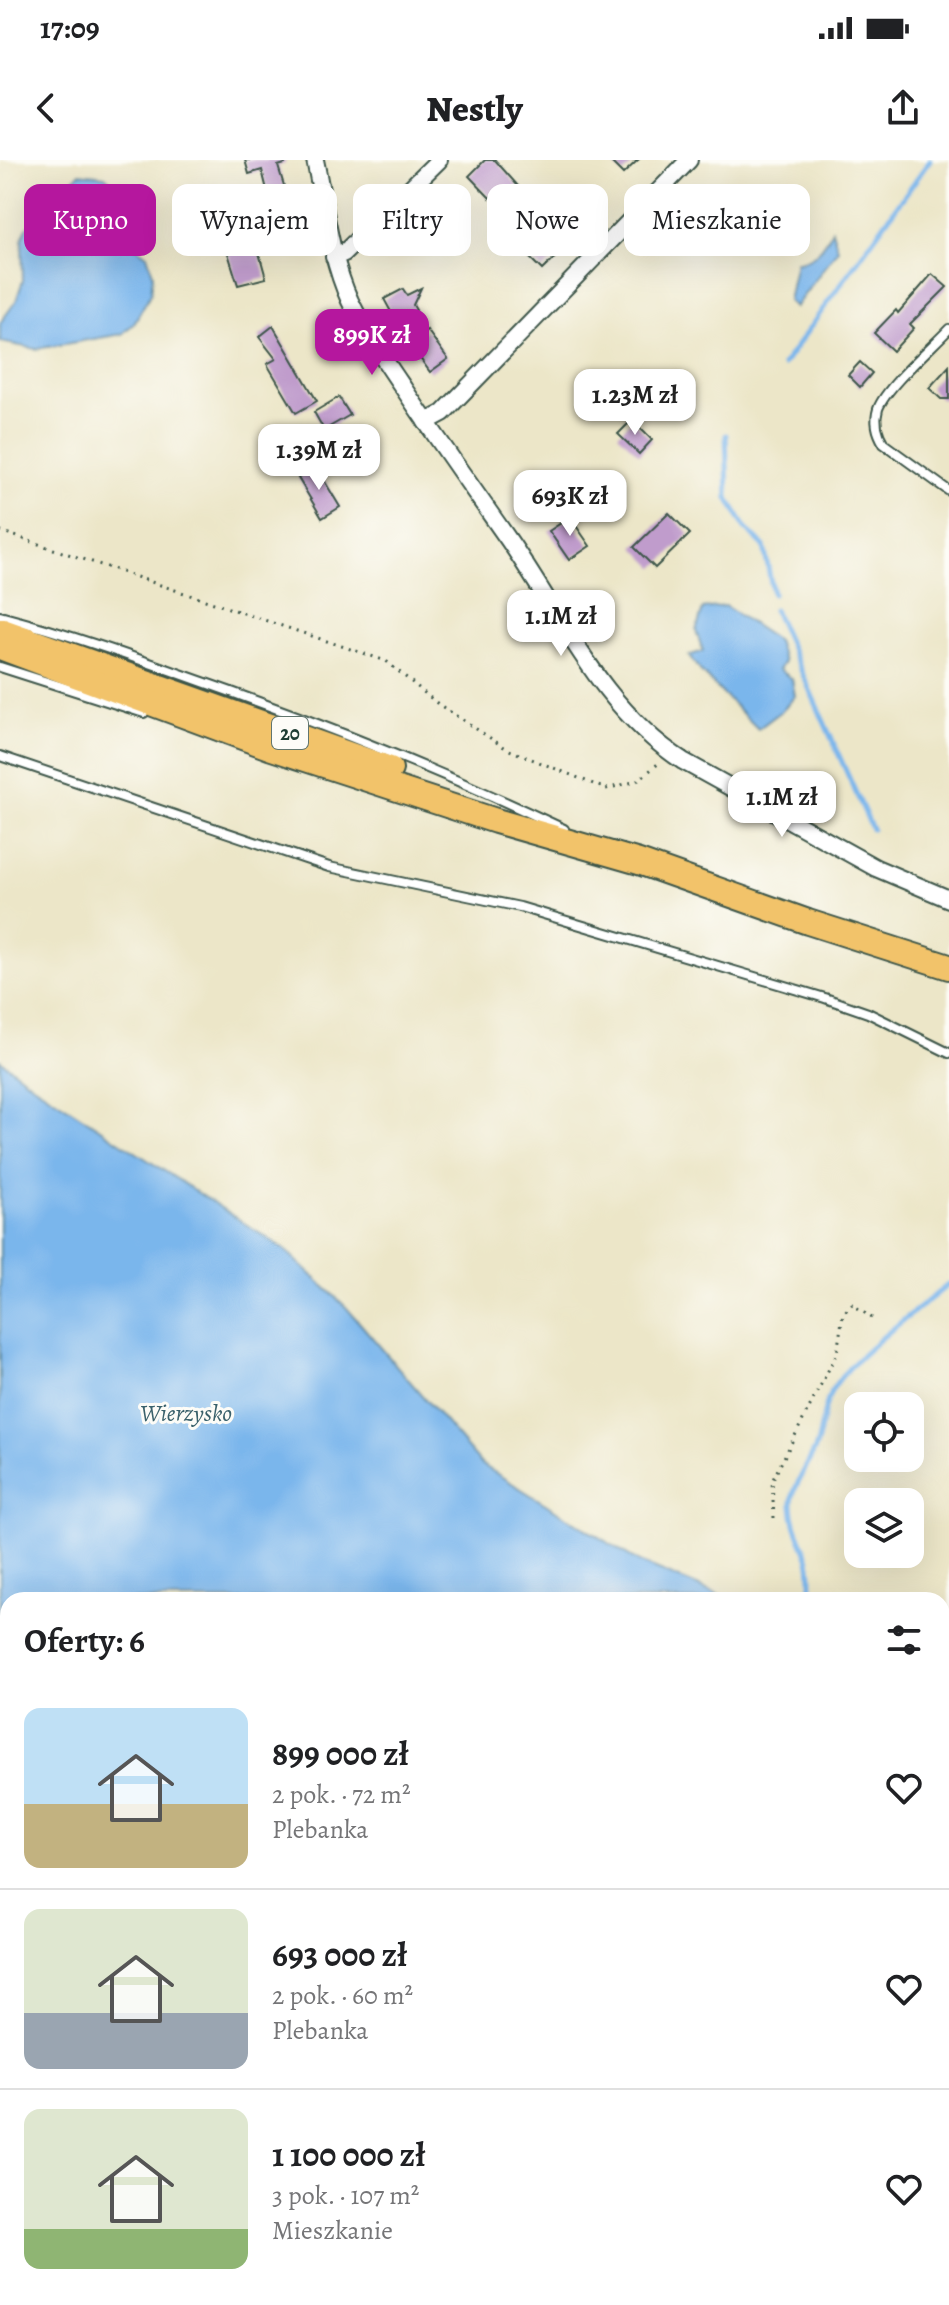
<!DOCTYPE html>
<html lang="pl">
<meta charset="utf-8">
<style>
:root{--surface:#fff;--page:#f2f2f2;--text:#202124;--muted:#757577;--line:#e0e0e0;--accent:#b5179e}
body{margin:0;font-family:Alegreya,serif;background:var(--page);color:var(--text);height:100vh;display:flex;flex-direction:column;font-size:30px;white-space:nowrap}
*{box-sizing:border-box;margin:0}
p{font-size:26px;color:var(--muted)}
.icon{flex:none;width:44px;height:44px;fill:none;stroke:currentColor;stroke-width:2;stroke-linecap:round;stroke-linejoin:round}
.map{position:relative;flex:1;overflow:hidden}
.details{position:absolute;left:0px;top:1432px;width:950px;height:714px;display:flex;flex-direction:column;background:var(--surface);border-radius:24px 24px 0 0;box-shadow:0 8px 32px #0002}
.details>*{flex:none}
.hud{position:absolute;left:24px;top:24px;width:902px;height:72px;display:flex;gap:16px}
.controls{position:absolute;left:844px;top:1232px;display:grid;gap:16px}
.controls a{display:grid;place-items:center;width:80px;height:80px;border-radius:16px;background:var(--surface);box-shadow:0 8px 32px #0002;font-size:40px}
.price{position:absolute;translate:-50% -68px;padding:0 18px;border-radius:16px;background:#fff;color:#222;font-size:26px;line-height:52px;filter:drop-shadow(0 2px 4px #0008)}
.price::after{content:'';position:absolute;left:50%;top:48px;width:24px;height:18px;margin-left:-12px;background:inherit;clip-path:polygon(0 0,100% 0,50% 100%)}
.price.selected{background:var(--accent);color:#fff}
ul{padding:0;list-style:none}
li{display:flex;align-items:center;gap:24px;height:200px;padding:0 24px}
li+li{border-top:2px solid var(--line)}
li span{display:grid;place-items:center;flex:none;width:224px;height:160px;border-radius:16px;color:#555}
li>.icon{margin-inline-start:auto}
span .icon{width:96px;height:96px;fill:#fffc;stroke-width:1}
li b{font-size:34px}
h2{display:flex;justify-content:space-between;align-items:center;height:96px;padding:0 24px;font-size:34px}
.pill{padding:0 28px;border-radius:16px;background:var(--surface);box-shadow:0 8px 32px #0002;font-size:28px;line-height:72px}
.pill.selected{background:var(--accent);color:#fff}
.status{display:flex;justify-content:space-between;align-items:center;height:56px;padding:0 40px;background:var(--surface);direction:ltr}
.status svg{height:22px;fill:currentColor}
header{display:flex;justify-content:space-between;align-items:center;height:104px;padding:0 24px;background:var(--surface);font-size:36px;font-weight:800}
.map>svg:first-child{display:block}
.forest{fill:#90ae61;stroke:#58764a;stroke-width:2}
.water{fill:#7ab6ec;stroke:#4c7a90;stroke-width:2}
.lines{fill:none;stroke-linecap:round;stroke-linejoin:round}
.stream{stroke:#7ab6ec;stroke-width:5}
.river{stroke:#7ab6ec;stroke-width:28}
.building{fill:#c09ccc}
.lane-casing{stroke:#3e564a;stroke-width:12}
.street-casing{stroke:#3e564a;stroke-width:20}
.primary-casing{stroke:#3e564a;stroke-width:28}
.path{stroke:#3e564a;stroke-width:3;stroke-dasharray:2 6;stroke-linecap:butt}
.lane{stroke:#fff;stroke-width:8}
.street{stroke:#fff;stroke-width:16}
.primary{stroke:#f2c36a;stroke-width:24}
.labels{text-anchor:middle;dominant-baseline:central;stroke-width:6;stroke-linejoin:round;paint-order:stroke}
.shield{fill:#fdfcf7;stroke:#62766e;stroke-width:2}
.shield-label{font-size:20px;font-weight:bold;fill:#1f3d34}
.water-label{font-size:24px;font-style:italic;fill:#3a616b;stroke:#fdfcf7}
</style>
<div class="status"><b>17:09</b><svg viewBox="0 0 49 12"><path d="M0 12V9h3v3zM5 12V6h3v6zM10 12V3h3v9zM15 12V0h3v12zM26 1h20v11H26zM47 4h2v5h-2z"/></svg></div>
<header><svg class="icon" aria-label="back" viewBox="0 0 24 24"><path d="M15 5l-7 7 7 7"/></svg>Nestly<svg class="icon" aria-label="share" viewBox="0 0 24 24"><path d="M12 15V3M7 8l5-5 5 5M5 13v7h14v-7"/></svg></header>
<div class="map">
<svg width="949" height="2145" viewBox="0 0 949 2145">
<rect width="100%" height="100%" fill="#fdfcf7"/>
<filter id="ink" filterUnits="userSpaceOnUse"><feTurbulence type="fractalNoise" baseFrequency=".0125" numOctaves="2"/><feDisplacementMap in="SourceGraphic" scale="16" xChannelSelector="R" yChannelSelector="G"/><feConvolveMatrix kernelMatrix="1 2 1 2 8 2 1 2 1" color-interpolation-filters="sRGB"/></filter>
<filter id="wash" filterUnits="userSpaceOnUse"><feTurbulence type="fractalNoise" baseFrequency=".006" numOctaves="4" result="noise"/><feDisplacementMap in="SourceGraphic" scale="32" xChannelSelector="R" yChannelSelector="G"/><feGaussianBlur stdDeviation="1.8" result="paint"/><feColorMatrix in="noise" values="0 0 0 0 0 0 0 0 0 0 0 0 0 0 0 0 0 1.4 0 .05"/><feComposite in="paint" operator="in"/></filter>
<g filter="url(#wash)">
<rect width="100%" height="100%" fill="#ece6c8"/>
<!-- forest -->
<polygon class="forest" points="0,1976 8,1986 8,2138 363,2138 379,2145 0,2145"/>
<!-- water -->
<g class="water">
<polygon points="80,13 105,16 121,31 118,74 147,95 153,114 151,133 134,163 122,174 36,189 0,182 0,163 16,141 23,120 22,79 26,69"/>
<path d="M832,70L838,89L795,147L788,141L796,102C814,101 825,86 832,70Z"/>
<polygon points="725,446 777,481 784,502 779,509 792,519 795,536 783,550 758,569 703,514 689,496 703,491 696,471 703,449"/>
<polygon points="0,900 33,925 284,1089 346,1147 481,1304 641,1403 731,1440 8,1440 8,1986 0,1976"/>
<polygon points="942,1469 949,1469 949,1940 942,1938"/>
</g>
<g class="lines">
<!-- stream -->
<g class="stream">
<polyline points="783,205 930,0"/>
<polyline points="726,275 728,338 745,368 764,386 773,434"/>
<polyline points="774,450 872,669"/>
<path d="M811,1440C810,1427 813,1409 808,1397C801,1378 793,1367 792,1345C791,1328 811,1301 817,1284C822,1267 823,1248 831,1232C846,1201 920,1148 949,1124"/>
</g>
<!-- river -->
<polyline class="river" points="751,2138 756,2145"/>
</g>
<g id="blocks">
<!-- building -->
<g class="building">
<polygon points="245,0 285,0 285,4 278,6 293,55 276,60 274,51 261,55 256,37 268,34 262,10 249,14"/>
<polygon points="485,0 495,0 518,26 501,43 493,35 490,38 469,16"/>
<polygon points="609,0 638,0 623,14"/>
<polygon points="548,69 566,87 542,110 525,93"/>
<polygon points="256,82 266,118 238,125 227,90"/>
<polygon points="932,114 947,127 910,164 914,168 893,191 874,173 896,150 898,153"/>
<polygon points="421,128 413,145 416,150 396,161 384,139 403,129 407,135"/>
<polygon points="337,155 356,189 338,199 319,165"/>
<polygon points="273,166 317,241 296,253 267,204 276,199 259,177"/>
<polygon points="427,170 448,199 430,212 409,183"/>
<polygon points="860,202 872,213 860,227 848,215"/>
<polygon points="949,206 949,239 941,239 929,228"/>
<polygon points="339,237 350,255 324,270 314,252"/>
<polygon points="632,260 652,280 639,294 618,274"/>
<polygon points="316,307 340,347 322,358 298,318"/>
<polygon points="669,353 690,374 655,408 634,387"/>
<polygon points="570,357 590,386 569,400 549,371"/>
</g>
</g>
</g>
<g filter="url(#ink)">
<use href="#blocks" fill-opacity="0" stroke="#3e564a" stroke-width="2"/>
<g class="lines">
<!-- lane casing -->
<g class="lane-casing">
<g id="lane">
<path d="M949,169C932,187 886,227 878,249C874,262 877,273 884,284L949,331"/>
<path d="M0,456C69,474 136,498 203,522C326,565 446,613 564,669"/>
<polyline points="0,507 144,553"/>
<polyline points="0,596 329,707 520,747 825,838 868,853 949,893"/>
</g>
</g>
<!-- street casing -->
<g class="street-casing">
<g id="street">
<path d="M315,0C325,47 330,97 350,141C365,172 385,201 404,229C438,280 473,329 508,379C563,458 601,548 683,601L876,708L949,739"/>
<polyline points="334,97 344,93 439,0"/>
<polyline points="426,262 443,253 689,0"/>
</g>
</g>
<!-- primary casing -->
<g class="primary-casing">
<g id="primary">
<polyline points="0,470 390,609"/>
<polyline points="0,487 269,587 496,661 639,702 808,762 949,807"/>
</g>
</g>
<!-- path -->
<g class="path">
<polyline points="0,371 386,501 438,544 507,589 606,629 637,621 659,603"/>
<polyline points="774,1358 772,1321 837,1193 843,1154 852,1144 872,1158"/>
<polyline points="0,2145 1,2145"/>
</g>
<!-- lane -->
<use href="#lane" class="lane"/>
<!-- street -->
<use href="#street" class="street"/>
<!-- primary -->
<use href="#primary" class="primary"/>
</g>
</g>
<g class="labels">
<!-- shield labels -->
<rect class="shield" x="272" y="557" width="36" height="32" rx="6"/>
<g class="shield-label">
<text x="290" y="573">20</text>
</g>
<!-- water labels -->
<g class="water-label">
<text x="186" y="1253">Wierzysko</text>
</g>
</g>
</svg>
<div class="controls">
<a><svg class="icon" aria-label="locate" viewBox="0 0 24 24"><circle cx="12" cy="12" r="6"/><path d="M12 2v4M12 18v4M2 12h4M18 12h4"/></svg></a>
<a><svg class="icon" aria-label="layers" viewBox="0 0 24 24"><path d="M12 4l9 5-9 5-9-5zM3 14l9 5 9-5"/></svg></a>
</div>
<b class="price selected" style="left:372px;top:217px">899K zł</b>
<b class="price" style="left:635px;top:277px">1.23M zł</b>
<b class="price" style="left:319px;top:332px">1.39M zł</b>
<b class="price" style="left:570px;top:378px">693K zł</b>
<b class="price" style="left:561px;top:498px">1.1M zł</b>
<b class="price" style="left:782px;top:679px">1.1M zł</b>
<div class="hud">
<a class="pill selected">Kupno</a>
<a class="pill">Wynajem</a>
<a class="pill">Filtry</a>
<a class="pill">Nowe</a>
<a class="pill">Mieszkanie</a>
</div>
<section class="details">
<h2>Oferty: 6<svg class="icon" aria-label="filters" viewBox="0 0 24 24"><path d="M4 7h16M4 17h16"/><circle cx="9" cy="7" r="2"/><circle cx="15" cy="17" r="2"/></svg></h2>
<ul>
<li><span style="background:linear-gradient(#bfe0f5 60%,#c2b280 0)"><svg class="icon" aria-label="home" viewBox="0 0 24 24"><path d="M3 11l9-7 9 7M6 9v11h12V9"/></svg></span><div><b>899 000 zł</b><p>2 pok. · 72 m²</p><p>Plebanka</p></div><svg class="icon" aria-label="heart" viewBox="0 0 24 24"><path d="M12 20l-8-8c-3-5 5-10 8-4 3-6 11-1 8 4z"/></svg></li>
<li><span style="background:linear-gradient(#dfe7d0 65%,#9aa5b1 0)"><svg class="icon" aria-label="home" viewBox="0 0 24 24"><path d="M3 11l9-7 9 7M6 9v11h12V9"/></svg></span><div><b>693 000 zł</b><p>2 pok. · 60 m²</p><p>Plebanka</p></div><svg class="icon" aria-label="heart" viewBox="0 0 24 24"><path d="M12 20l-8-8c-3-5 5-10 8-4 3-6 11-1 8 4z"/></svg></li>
<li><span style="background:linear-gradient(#dfe7d0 75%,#8fb573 0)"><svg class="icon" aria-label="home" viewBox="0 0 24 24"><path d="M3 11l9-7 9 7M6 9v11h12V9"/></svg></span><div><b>1 100 000 zł</b><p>3 pok. · 107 m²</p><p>Mieszkanie</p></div><svg class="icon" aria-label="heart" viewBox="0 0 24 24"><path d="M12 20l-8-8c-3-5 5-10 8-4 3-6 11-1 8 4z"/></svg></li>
</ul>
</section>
</div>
